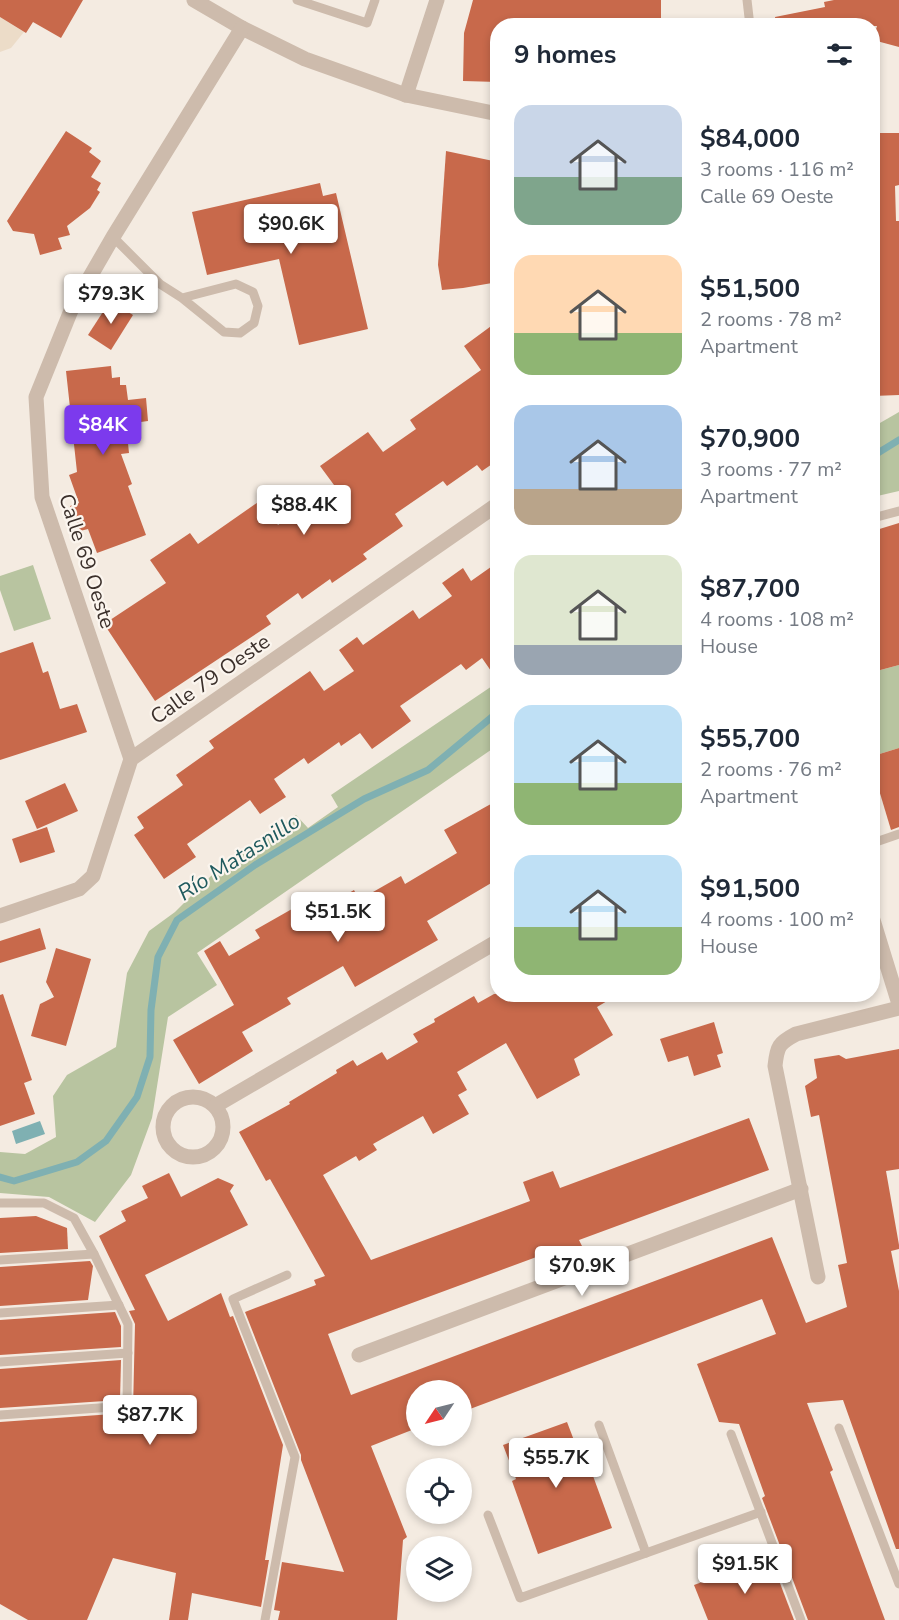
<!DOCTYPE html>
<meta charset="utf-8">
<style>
:root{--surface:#fff;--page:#f6f6f7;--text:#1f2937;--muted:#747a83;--accent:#7c3aed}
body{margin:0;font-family:"Nunito Sans",sans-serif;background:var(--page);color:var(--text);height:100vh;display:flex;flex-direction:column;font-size:22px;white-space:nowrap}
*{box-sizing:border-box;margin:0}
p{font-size:20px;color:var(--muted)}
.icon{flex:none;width:33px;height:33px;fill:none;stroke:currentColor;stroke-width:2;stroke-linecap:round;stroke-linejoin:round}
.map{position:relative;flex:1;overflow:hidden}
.panel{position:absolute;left:490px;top:18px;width:390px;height:984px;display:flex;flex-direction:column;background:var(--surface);border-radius:24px;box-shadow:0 3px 9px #0003}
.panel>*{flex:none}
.needle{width:39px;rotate:235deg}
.fabs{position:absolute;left:406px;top:1380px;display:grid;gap:12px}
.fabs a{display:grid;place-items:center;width:66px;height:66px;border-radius:50%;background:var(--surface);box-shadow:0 3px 9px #0003;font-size:30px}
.price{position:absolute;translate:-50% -51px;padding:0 14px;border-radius:6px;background:#fff;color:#222;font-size:20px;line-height:39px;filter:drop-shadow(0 2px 3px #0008)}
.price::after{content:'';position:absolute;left:50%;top:36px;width:18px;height:14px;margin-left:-9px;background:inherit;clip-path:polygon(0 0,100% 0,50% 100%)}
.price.selected{background:var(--accent);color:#fff}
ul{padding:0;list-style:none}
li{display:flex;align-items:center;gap:18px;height:150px;padding:0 24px}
li span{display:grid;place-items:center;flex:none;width:168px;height:120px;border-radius:18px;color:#555}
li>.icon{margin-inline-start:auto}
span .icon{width:72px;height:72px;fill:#fffc;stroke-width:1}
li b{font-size:26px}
h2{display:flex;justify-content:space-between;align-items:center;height:72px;padding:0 24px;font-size:26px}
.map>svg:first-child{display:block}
.green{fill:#b8c4a0}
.plaza{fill:#ecdcc8}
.water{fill:#7fb0b2}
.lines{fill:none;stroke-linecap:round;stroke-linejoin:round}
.stream{stroke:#7fb0b2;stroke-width:7}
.building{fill:#c8694b}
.service{stroke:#cdbbac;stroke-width:9}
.minor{stroke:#cdbbac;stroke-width:15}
.labels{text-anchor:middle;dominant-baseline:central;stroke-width:4.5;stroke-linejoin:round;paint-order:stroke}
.street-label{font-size:21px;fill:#3b302b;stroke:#fbf5ee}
.water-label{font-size:22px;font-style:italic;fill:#1f5a5e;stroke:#fbf5ee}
</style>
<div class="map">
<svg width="899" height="1620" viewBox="0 0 899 1620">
<rect width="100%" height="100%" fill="#f4ebe1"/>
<!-- green -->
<g class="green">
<polygon points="899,412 899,491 873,497 873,427"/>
<polygon points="33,565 51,619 14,631 0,590 0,576"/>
<polygon points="899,665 899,748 873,756 873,672"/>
<polygon points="498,682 498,745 197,953 217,985 168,1017 152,1118 131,1175 95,1222 49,1197 0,1193 0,1152 25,1154 56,1137 53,1096 67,1075 116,1047 127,973 149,931 175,912 218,869 296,815 308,828 338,807 331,795"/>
</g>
<!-- plaza -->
<polygon class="plaza" points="0,17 24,32 11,48 0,52"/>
<!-- water -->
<polygon class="water" points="40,1121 45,1134 16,1144 12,1131"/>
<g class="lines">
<!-- stream -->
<g class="stream">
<polyline points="873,456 899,440"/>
<polyline points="0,1177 14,1181 77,1162 106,1141 137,1097 150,1057 151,1010 158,957 177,920 255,865 364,799 428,770 498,712"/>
</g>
</g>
<!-- building -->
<g class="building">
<polygon points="0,0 83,0 61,38 33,22 26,33 0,17"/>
<polygon points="473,0 661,0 661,26 498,26 498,82 463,81 464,33"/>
<polygon points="834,0 899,0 899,47 873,40 877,26 776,26 775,17 825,7 824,2"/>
<polygon points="66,131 92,148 89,152 101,161 91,177 101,183 97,190 100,192 90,208 67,226 70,235 58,238 62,249 40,255 34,234 13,231 7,221"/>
<polygon points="873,133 899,133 899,185 895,186 896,221 899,221 899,395 873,396"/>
<polygon points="446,151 498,162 498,282 463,288 442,290 438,265"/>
<polygon points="320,183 323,196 336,193 368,329 299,345 279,259 207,275 192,212"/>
<polygon points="110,301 133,315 111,350 88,335"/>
<polygon points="498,321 498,460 482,471 477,465 447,486 443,481 395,514 403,526 363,554 367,559 332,583 330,579 302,599 298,593 266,616 271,624 155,701 104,624 166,583 150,560 190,533 198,544 261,500 278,525 334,485 320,466 368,432 383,452 416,429 410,420 481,370 464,346"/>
<polygon points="111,366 112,378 120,377 120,385 126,385 128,400 146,398 148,421 126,424 129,453 121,454 132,484 128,486 146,535 97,553 88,529 80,531 70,506 79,503 69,475 77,472 66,371"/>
<polygon points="899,523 899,665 873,672 873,531"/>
<polygon points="498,562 498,681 482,658 466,670 461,664 400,706 411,721 372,749 360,733 341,746 339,742 308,764 304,758 274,779 286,797 260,814 250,800 187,844 196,857 164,879 134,835 144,828 137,817 183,785 176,775 214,748 209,741 310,671 324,691 354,671 339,650 357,637 363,645 413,610 419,619 452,596 442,583 463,568 471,581"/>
<polygon points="33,642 43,673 48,671 60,709 77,704 87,732 0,760 0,653"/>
<polygon points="899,748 899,827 891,830 873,770 873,756"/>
<polygon points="65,783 78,811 37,829 25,801"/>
<polygon points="498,800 498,879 427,921 438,940 355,987 343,966 287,998 291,1004 242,1032 253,1051 199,1084 173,1040 234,1005 204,951 220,941 229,956 260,938 255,930 299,905 306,918 354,890 359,900 401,876 405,884 457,853 444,830"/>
<polygon points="47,827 55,852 20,863 12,839"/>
<polygon points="40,928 46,949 0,963 0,941"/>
<polygon points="56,948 91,959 66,1046 31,1036 40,1004 54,997 46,982"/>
<polygon points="3,994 32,1080 24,1083 35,1114 0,1126 0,995"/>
<polygon points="494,994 619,994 597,1007 613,1035 574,1059 580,1075 537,1099 506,1043 457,1072 467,1090 458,1095 469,1114 433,1134 423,1116 373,1144 377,1150 359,1161 356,1156 323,1175 371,1260 530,1201 523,1182 553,1171 560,1188 749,1118 769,1170 579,1240 582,1246 553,1258 550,1252 328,1334 351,1395 772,1237 806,1323 847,1307 838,1265 847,1263 819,1115 811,1117 805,1086 817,1078 814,1059 839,1055 846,1059 899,1049 899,1169 886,1171 899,1245 899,1249 891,1251 899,1291 899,1549 896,1549 843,1400 807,1403 833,1470 830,1472 885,1620 808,1620 762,1498 765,1496 739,1424 719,1422 697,1364 776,1334 762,1299 462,1412 462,1390 417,1390 417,1428 371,1446 407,1537 403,1540 397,1620 278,1620 280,1611 274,1610 282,1562 344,1572 301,1460 301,1455 245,1312 316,1285 314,1280 325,1276 270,1179 266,1181 239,1132 290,1104 289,1102 337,1073 336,1070 353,1060 357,1066 382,1052 387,1060 418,1042 413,1034 435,1022 434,1019 474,996 478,1003"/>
<polygon points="714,1022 723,1053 717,1055 721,1067 694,1076 688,1056 668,1062 660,1039"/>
<polygon points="169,1173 181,1197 218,1178 234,1185 230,1191 248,1225 145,1275 168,1321 221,1293 230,1317 233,1316 283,1445 265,1560 269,1560 261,1607 192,1593 188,1620 169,1620 176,1573 113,1558 87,1620 28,1620 0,1604 0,1422 127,1413 133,1410 135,1324 129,1311 135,1310 99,1236 126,1221 121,1211 148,1198 142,1186"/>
<polygon points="36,1216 67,1228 68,1249 0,1253 0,1218"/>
<polygon points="90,1261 93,1266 88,1300 0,1306 0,1267"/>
<polygon points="115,1312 121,1326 121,1347 0,1355 0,1320"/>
<polygon points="121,1360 120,1400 0,1408 0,1369"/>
<polygon points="567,1422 580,1456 585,1454 612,1528 538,1554 512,1481 516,1479 503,1445"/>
<polygon points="770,1557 794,1620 708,1620 694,1585"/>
</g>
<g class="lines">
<!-- service -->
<g class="service">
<polyline points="297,0 367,23 375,0"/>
<polyline points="747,0 750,26"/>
<polyline points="873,110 875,109"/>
<polyline points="113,237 160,284 182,298 224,332 240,333 254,323 258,306 253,292 236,284 182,298"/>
<polyline points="873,518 899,511"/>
<polyline points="873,843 899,834"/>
<polyline points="0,1203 44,1203 74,1218 94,1254 128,1324 127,1406 0,1415"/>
<polyline points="0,1260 94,1254"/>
<polyline points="0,1313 119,1305"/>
<polyline points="0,1362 128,1353"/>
<polyline points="599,1425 646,1553"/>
<polyline points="839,1428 899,1584"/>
<polyline points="731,1434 801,1620"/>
<polyline points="488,1515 520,1598 761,1512"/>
<polyline points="265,1620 295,1457 233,1299 287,1275"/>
</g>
<!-- minor -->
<g class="minor">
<polyline points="194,0 242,28 305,59 406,95 498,114"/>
<polyline points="406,95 437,0"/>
<polyline points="131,759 42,497 36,397 72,308 113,237 242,28"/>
<polyline points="0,916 79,889 93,876 131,759 498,504"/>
<polyline points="873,920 899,1004"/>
<circle cx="193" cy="1127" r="30"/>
<polyline points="215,1106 498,941"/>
<path d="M818,1277L775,1066C777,1046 779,1043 796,1034L899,1008"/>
<polyline points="359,1355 801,1189"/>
</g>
</g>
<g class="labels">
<!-- street labels -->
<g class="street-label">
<text transform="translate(87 561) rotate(72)">Calle 69 Oeste</text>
<text transform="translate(210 679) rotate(-35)">Calle 79 Oeste</text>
</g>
<!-- water labels -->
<g class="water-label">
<text transform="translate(239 857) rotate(-33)">Río Matasnillo</text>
</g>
</g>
</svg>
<div class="fabs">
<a><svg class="needle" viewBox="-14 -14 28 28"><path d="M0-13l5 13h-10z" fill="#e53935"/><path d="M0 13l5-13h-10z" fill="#747a83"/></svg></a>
<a><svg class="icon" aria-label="locate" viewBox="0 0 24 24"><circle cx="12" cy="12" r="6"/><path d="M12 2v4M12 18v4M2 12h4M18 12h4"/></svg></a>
<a><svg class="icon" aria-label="layers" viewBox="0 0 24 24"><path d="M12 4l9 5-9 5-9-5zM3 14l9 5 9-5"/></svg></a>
</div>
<b class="price" style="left:291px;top:255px">$90.6K</b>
<b class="price" style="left:111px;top:325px">$79.3K</b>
<b class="price selected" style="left:103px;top:456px">$84K</b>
<b class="price" style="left:304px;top:536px">$88.4K</b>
<b class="price" style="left:338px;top:943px">$51.5K</b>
<b class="price" style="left:582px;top:1297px">$70.9K</b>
<b class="price" style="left:150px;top:1446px">$87.7K</b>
<b class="price" style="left:556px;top:1489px">$55.7K</b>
<b class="price" style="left:745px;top:1595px">$91.5K</b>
<section class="panel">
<h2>9 homes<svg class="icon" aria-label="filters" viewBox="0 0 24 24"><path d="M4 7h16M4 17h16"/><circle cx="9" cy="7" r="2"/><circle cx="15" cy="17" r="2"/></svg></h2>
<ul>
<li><span style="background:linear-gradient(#c9d6e8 60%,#7fa58c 0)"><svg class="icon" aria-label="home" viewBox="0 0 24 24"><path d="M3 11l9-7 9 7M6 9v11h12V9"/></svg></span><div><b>$84,000</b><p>3 rooms · 116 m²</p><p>Calle 69 Oeste</p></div></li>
<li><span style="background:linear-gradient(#ffd9b3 65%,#8fb573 0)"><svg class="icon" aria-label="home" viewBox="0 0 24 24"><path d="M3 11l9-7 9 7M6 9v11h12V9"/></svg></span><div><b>$51,500</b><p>2 rooms · 78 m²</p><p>Apartment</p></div></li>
<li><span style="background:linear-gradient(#a9c7e8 70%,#b9a48a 0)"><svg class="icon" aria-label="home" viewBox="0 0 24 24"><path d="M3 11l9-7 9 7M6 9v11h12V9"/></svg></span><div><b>$70,900</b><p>3 rooms · 77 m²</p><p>Apartment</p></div></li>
<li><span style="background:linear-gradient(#dfe7d0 75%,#9aa5b1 0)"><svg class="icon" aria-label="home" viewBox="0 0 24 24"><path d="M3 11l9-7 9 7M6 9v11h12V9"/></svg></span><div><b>$87,700</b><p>4 rooms · 108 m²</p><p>House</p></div></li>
<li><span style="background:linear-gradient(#bfe0f5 65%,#8fb573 0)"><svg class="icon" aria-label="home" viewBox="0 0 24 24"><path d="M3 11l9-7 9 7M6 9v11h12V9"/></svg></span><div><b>$55,700</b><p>2 rooms · 76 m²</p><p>Apartment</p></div></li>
<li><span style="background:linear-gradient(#bfe0f5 60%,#8fb573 0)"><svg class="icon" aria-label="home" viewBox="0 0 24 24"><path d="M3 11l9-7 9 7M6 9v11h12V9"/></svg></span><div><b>$91,500</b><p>4 rooms · 100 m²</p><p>House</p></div></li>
</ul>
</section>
</div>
